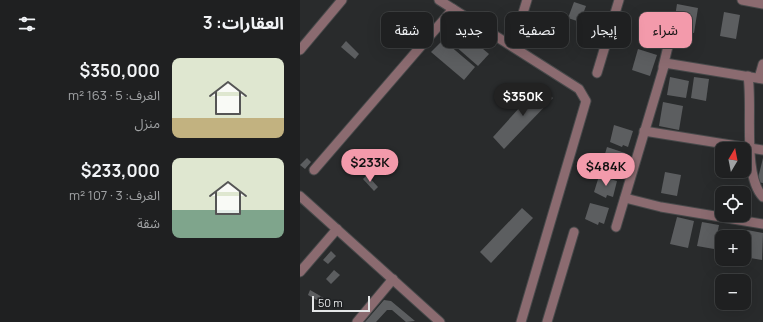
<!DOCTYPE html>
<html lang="ar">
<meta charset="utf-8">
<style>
:root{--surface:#1f2021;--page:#2c2d2e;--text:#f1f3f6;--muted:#a1a3a5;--line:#3c3e3f;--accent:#f39aab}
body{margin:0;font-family:Manrope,"Noto Sans Arabic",sans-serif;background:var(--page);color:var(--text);direction:rtl;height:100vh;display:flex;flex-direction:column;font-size:15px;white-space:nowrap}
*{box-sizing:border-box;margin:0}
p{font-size:13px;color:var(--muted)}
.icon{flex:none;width:22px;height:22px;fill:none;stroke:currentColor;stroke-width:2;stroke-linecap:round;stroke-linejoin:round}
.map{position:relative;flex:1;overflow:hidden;direction:ltr}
.side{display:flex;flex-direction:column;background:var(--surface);width:300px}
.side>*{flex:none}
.hud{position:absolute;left:12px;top:12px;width:380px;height:36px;direction:rtl;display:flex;gap:8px}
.needle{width:26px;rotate:10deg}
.controls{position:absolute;left:415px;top:142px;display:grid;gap:8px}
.controls a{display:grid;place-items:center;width:36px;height:36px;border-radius:8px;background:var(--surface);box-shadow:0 4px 16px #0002,0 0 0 1px var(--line);font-size:20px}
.scale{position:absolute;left:12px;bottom:10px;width:58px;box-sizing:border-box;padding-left:4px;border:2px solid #e4e6e7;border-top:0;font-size:11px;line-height:14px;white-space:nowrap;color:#e4e6e7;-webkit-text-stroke:3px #1f2123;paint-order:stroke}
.price{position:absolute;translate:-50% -34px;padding:0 9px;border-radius:14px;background:var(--accent);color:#111;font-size:13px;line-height:26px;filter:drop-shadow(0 1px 2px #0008)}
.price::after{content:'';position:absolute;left:50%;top:24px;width:12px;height:9px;margin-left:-6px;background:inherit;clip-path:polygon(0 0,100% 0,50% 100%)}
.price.current{background:#222;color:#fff}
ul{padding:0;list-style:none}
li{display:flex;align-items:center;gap:12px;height:100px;padding:0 16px}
li span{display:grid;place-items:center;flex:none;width:112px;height:80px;border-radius:8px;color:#555}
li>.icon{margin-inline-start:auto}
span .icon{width:48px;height:48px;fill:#fffc;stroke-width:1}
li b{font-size:17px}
h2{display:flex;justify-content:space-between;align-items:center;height:48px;padding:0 16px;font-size:17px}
.chip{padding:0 14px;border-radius:8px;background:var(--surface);box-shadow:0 4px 16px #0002,0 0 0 1px var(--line);font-size:14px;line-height:36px}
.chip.current{background:var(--accent);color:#111}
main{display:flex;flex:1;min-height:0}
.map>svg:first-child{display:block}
.building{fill:#5c5e60}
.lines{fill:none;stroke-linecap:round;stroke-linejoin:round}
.minor-casing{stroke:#47494a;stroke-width:11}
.minor{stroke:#8b6b70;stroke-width:9}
</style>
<main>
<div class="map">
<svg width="463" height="322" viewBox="0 0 463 322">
<rect width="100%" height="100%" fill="#292b2c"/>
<!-- building -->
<g class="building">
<polygon points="274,2 286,6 280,22 268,18"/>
<polygon points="377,4 398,8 394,33 373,29"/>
<polygon points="424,12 440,15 436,39 420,36"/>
<polygon points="248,26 263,33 256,48 241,42"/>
<polygon points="157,27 189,54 178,66 146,38"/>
<polygon points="143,40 175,67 164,80 131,52"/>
<polygon points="46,41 59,54 55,59 41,47"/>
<polygon points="338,49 357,55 350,76 332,70"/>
<polygon points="370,77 389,81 386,98 367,95"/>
<polygon points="394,77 409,79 406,101 391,98"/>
<polygon points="239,86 253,98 204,149 193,137"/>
<polygon points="363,102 383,106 379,130 359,126"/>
<polygon points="314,125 333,131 328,147 323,145 322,147 310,142"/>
<polygon points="307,147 325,153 321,169 315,167 314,169 302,164"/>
<polygon points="7,158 11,162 5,169 0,165"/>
<polygon points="463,158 463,183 457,182"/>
<polygon points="365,172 381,175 377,196 361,193"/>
<polygon points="67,175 78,187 74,191 63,179"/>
<polygon points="299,176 317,181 313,197 307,195 306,198 294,192"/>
<polygon points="290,203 309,208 304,224 299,222 298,225 285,219"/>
<polygon points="222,208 233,218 191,263 180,252"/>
<polygon points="377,217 394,221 388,248 370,244"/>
<polygon points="402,222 419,225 414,249 397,246"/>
<polygon points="421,230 436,233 436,237 422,237 422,250 417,249"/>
<polygon points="447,230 463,233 462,260 444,257"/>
<polygon points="31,251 36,256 28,264 23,260"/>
<polygon points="34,270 40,275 31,284 26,279"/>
<polygon points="10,290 24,298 22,303 8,295"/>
<polygon points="84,300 91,301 115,321 106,322 92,310 87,310 76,322 65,322"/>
</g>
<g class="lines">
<!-- minor casing -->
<g class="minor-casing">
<g id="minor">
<polyline points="139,0 279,89 286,101 221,322"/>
<polyline points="442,0 463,4"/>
<polyline points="223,13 227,0"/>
<polyline points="0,50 42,0"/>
<polyline points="363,67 371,34"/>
<polyline points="297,73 319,0"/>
<path d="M448,76C453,107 442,176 463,197"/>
<polyline points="459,78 463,64"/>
<polyline points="344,131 463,150"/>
<polyline points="14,170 153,9"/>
<polyline points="0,196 140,322"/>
<polyline points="325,198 361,207 463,224"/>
<polyline points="316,227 365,63 463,79"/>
<polyline points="0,272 37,229"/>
<polyline points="57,322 93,279"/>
<polyline points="247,322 274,232"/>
</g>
</g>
<!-- minor -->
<use href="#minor" class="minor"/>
</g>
</svg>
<div class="controls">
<a><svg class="needle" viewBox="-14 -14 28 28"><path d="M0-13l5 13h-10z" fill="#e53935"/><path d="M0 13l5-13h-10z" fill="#a1a3a5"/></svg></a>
<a><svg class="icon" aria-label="locate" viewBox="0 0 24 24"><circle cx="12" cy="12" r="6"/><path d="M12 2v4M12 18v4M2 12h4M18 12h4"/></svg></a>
<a>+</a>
<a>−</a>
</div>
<div class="scale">50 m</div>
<b class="price current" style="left:223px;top:117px">$350K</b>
<b class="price" style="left:70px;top:183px">$233K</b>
<b class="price" style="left:306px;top:187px">$484K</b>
<div class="hud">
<a class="chip current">شراء</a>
<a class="chip">إيجار</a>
<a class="chip">تصفية</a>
<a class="chip">جديد</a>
<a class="chip">شقة</a>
</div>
</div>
<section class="side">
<h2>العقارات: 3<svg class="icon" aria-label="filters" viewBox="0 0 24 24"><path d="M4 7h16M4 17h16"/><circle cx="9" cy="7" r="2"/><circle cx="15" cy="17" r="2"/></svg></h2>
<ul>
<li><span style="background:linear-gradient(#dfe7d0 75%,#c2b280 0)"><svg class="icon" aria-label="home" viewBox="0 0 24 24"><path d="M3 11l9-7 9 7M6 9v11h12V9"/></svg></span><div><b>$350,000</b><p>الغرف: 5 · 163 m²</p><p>منزل</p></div></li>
<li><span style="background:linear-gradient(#dfe7d0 65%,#7fa58c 0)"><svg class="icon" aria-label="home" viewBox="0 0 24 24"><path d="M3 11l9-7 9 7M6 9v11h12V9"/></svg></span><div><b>$233,000</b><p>الغرف: 3 · 107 m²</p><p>شقة</p></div></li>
</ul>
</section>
</main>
